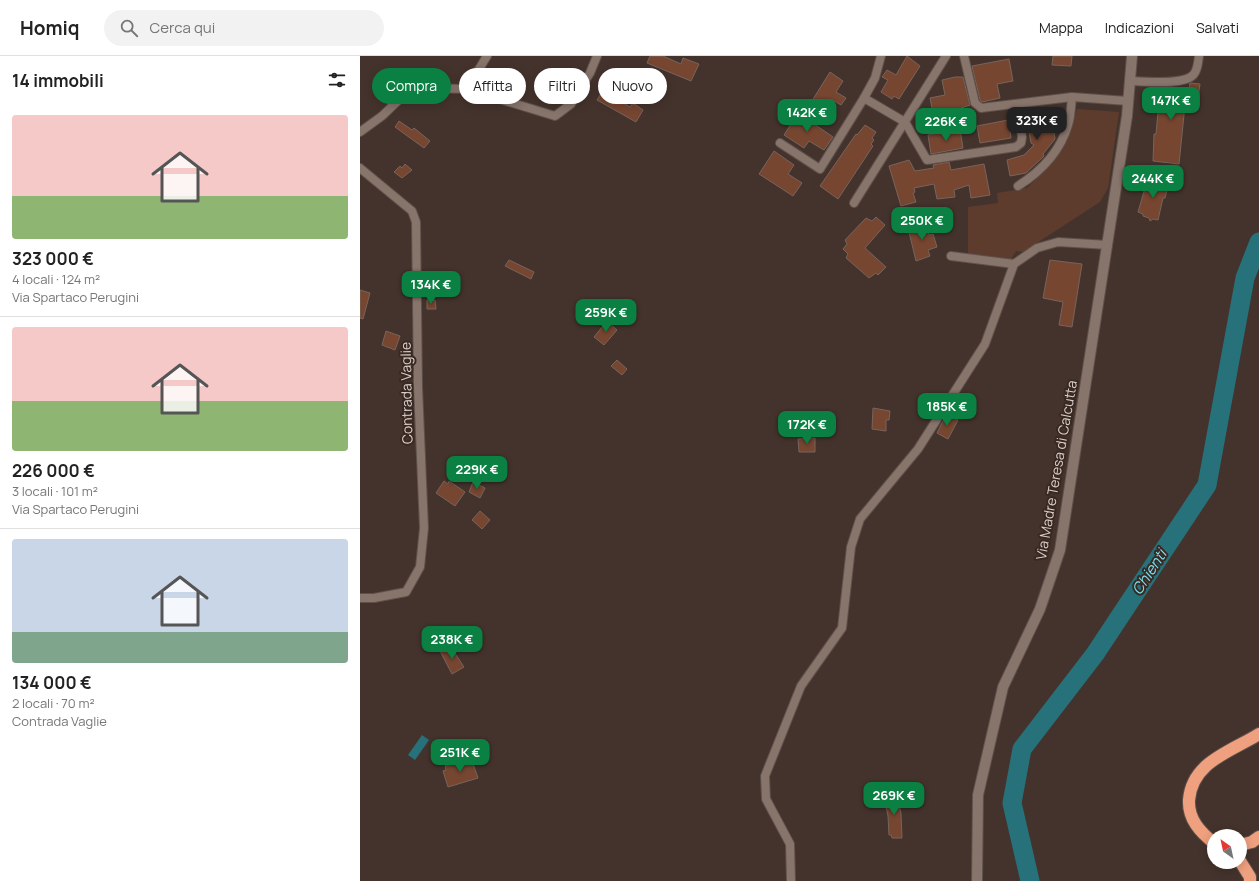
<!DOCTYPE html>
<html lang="it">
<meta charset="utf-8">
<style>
:root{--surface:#fff;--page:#f2f2f2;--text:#222;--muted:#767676;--line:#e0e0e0;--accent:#0b8043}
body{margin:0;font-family:Manrope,sans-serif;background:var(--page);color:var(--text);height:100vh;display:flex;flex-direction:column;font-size:15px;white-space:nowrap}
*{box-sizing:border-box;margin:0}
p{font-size:13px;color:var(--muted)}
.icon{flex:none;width:22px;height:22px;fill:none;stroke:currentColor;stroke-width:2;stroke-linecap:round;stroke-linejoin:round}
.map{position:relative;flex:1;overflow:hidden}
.details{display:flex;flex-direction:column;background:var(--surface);width:360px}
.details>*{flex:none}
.hud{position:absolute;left:12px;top:12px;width:380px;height:36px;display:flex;gap:8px}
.needle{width:26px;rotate:327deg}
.buttons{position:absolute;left:847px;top:773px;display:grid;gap:8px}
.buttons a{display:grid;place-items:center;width:40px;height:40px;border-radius:50%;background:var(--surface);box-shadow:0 2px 10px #0003;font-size:20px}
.price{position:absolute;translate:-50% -34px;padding:0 9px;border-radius:8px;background:var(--accent);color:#fff;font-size:13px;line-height:26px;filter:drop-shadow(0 1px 2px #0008)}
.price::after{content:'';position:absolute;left:50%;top:24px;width:12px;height:9px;margin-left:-6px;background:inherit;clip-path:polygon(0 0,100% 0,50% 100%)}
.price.current{background:#222;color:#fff}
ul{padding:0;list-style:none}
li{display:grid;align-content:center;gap:8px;height:212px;padding:0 12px}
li+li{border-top:1px solid var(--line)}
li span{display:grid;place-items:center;height:124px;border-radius:4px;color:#555}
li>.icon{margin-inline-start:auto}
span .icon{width:72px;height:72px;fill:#fffc;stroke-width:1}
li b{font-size:17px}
h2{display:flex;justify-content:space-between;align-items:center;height:48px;padding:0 12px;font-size:17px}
.tag{padding:0 14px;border-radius:18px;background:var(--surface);box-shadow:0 2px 10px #0003;font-size:14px;line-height:36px}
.tag.current{background:var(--accent);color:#fff}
header{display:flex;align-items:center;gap:24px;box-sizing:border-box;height:56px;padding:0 20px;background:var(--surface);border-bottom:1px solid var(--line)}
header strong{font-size:19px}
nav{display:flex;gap:22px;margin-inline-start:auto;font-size:14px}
.search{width:280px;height:36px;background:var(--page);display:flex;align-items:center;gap:10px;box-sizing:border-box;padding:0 14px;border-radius:22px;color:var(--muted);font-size:15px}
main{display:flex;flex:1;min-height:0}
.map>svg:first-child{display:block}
.green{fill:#5d3c2e}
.water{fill:#27717b}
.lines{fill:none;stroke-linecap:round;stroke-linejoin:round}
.river{stroke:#27717b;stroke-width:19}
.building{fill:#764631;stroke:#77645c}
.street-casing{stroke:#5e514b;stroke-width:10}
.secondary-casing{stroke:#5e514b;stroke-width:12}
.highway-casing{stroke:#5e514b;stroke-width:14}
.street{stroke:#87746b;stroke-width:8}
.secondary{stroke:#87746b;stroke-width:10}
.highway{stroke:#efa07e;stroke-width:12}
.labels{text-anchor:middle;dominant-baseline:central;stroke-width:4;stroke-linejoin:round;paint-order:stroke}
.street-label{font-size:14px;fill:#d9cfca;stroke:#3a2922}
.water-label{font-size:15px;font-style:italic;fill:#77e5f5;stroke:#3a2922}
</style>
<header>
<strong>Homiq</strong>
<div class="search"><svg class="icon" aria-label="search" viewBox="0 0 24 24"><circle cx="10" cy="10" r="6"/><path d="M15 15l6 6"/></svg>Cerca qui</div>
<nav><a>Mappa</a><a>Indicazioni</a><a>Salvati</a></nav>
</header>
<main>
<section class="details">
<h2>14 immobili<svg class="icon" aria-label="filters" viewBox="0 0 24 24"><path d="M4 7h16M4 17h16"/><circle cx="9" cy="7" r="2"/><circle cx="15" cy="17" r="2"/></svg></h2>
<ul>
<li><span style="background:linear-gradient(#f6c9c9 65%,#8fb573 0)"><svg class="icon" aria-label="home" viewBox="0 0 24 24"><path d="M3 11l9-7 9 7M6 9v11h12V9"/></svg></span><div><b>323 000 €</b><p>4 locali · 124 m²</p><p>Via Spartaco Perugini</p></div></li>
<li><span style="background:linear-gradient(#f6c9c9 60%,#8fb573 0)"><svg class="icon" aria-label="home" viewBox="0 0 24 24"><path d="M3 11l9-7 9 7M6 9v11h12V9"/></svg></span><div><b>226 000 €</b><p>3 locali · 101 m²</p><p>Via Spartaco Perugini</p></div></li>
<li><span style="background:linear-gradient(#c9d6e8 75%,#7fa58c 0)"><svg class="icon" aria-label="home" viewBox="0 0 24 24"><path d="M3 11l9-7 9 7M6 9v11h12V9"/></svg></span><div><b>134 000 €</b><p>2 locali · 70 m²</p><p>Contrada Vaglie</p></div></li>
</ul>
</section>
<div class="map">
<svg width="899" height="825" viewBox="0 0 899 825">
<rect width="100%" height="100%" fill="#44332c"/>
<!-- green -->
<polygon class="green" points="717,53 759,56 748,132 740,146 663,196 656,195 649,206 608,199 608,151 638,147 637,137 667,132 691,108 708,83"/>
<!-- water -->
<polygon class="water" points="62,679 69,684 55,704 48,699"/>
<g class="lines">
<!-- river -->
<polyline class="river" points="670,825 652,747 662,693 735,598 847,429 885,222 899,186"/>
</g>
<!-- building -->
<g class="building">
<polygon points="290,0 303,0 321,8 323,2 339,8 331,25 287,7"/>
<polygon points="547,0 560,10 539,43 534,40 532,43 521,36 528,24 522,21 527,14 536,19"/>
<polygon points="693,0 712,0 711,10 692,9"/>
<polygon points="649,3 653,25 637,28 640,42 622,46 620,44 612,10"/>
<polygon points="470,16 483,25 476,36 486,42 481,49 471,43 463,56 450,48"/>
<polygon points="595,21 603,21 610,49 601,52 603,69 597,70 594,54 573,57 570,42 585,39 582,24"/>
<polygon points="830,27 840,28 837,50 825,49 819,108 793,105 794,78 796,78 798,56 792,56 794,34 809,35 809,32 829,34"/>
<polygon points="245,31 257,38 255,42 270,51 273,47 283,54 276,66 237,44"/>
<polygon points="700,54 703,67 702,70 697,71 697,75 694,76 695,83 683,98 684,100 666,117 650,120 647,104 664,99 674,89 671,87 666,61"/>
<polygon points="438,57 473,81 464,94 449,85 444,92 424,79"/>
<polygon points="648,64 651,82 620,87 617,70"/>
<polygon points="39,65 52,74 54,72 70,85 64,92 35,71"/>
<polygon points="505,69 516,76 512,82 514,84 511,88 513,90 478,143 460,130 496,78 497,79"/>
<polygon points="600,73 603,92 571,98 568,79"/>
<polygon points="414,95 434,109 428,118 442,127 433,140 399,118"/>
<polygon points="549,104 555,115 574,112 573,109 589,106 591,114 624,108 630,139 611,142 609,129 594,134 595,141 577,143 574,128 554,132 555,136 553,137 556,146 541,150 529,110"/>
<polygon points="45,108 52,114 42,122 34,116 40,110 42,112"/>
<polygon points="788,122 809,127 805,142 803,142 798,164 793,163 790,165 789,162 783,160 783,158 778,156"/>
<polygon points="516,161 525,169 505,192 526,211 518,219 516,217 509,222 486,202 488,198 483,193 487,188 485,184 506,162 512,165"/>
<polygon points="565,166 569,179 573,178 577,191 568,194 570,200 556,205 548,172"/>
<polygon points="149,204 174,216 171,223 145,210"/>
<polygon points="690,204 722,208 712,271 699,269 703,246 683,242"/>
<polygon points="0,234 10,237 3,263 0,262"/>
<polygon points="67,244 75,244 76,253 67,253"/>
<polygon points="247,265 257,274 244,289 234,281"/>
<polygon points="26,275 40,280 35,294 22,289"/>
<polygon points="257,304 267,313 262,319 251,310"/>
<polygon points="513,352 530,355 529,364 526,364 526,375 512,373"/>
<polygon points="586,359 598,364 588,383 577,377"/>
<polygon points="455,382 455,396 439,396 438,383"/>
<polygon points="84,425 88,428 89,425 105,436 95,450 76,437"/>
<polygon points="113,426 125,432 120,442 109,436"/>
<polygon points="120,455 130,464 122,473 112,464"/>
<polygon points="88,591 92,593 104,611 92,618 80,595"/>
<polygon points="111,702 118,722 88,731 83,715 86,714 85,710"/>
<polygon points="537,738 541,758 542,782 532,782 531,779 529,779 528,760 524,741"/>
</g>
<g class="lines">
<!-- street casing -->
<g class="street-casing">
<g id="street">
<polyline points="604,0 615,47 621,52 712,41 768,45"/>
<path d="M770,25C784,25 825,30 834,18C838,13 838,6 839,0"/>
<polyline points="107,33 195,60 211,48 230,17 237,0"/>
<polyline points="504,42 515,22 521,0"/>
<polyline points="0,76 22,60 44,39 63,32 107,33 127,0"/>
<polyline points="420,87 460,113 504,42 545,66 567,104 656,91 661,87 662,81 658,48"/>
<polyline points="0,112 52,155 56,166 58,331 64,472 60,511 46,536 14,542 0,542"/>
<path d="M658,130C680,116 700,96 708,69C711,60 711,50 712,41"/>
<polyline points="494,147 586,0"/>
<polyline points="591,200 654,208 677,192 698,186 748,189"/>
<polyline points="431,825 430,788 406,743 405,720 441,630 482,572 491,491 500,463 558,393 625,288 654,208"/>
</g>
</g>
<!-- secondary casing -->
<g class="secondary-casing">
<polyline id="secondary" points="617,825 618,739 643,631 680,553 700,494 767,60 772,0"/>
</g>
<!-- highway casing -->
<g class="highway-casing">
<g id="highway">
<path d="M854,787C840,776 828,763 829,744C832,706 870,696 899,678"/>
<polyline points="880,789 892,786 899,781"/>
<polyline points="880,805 890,821 890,825"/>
</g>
</g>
<!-- street -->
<use href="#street" class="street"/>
<!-- secondary -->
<use href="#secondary" class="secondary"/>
<!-- highway -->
<use href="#highway" class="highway"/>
</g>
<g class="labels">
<!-- street labels -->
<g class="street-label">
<text transform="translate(46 337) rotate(-91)">Contrada Vaglie</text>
<text transform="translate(696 414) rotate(-80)">Via Madre Teresa di Calcutta</text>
</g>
<!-- water labels -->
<g class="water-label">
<text transform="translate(789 516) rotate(-57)">Chienti</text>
</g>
</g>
</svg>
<div class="buttons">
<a><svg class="needle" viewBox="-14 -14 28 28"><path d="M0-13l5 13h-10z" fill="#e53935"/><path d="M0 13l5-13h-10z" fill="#767676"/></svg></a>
</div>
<b class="price" style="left:811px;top:65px">147K €</b>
<b class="price" style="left:447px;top:77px">142K €</b>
<b class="price current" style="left:677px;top:85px">323K €</b>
<b class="price" style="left:586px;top:86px">226K €</b>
<b class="price" style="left:793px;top:143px">244K €</b>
<b class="price" style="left:562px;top:185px">250K €</b>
<b class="price" style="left:71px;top:249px">134K €</b>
<b class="price" style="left:246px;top:277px">259K €</b>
<b class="price" style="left:587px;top:371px">185K €</b>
<b class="price" style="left:447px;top:389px">172K €</b>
<b class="price" style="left:117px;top:434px">229K €</b>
<b class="price" style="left:92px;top:604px">238K €</b>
<b class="price" style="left:100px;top:717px">251K €</b>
<b class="price" style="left:534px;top:760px">269K €</b>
<div class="hud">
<a class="tag current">Compra</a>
<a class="tag">Affitta</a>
<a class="tag">Filtri</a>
<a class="tag">Nuovo</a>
</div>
</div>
</main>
